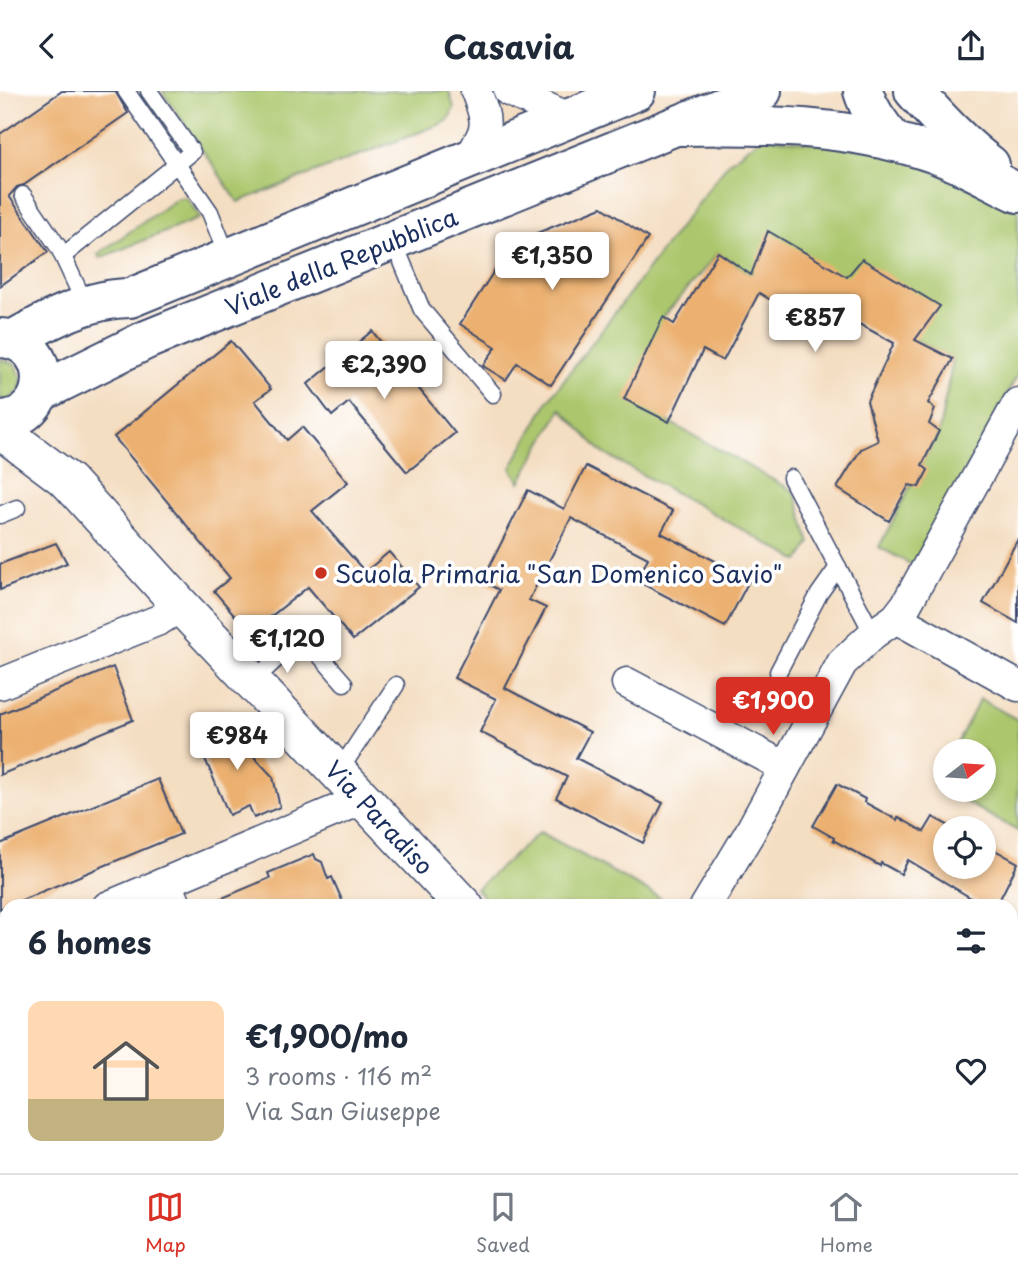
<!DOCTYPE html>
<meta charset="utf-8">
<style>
:root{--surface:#fff;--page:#f2f2f3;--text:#1f2937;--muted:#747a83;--line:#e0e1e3;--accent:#d93025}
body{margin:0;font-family:"Playpen Sans",sans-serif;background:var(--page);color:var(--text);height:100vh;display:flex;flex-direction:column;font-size:26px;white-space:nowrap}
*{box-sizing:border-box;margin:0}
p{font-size:23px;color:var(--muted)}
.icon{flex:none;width:38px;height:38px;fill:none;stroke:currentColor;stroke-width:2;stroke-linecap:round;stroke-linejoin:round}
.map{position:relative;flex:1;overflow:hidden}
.details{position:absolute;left:0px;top:808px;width:1018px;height:275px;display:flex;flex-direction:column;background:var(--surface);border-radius:21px 21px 0 0;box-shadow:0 4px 10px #0003}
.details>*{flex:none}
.needle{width:46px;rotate:73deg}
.controls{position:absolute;left:933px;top:648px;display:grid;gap:14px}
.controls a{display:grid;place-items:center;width:63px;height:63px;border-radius:50%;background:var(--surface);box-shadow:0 4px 10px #0003;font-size:35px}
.price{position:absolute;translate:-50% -60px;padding:0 16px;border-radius:7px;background:#fff;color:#222;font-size:23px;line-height:46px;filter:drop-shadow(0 2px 4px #0008)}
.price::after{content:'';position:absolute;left:50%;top:42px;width:21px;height:16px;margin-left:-10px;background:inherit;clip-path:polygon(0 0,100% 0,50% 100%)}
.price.on{background:var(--accent);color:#fff}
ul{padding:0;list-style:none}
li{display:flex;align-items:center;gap:21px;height:175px;padding:0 28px}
li span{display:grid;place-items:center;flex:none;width:196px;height:140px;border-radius:14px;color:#555}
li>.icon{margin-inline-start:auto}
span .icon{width:84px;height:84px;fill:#fffc;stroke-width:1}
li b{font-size:30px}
h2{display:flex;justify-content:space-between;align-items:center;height:84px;padding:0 28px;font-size:30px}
header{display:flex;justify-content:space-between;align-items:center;height:91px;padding:0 28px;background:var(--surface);font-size:32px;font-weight:700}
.tabs{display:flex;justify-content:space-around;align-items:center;height:98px;border-top:2px solid var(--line);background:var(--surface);font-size:19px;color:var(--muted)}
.tabs a{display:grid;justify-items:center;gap:4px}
.tabs .on{color:var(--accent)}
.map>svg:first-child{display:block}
.green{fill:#abc66c;stroke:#637a65;stroke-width:2}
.building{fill:#ecb171}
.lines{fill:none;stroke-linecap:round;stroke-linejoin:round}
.service-casing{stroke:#3c496d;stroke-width:19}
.minor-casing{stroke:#3c496d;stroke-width:33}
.tertiary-casing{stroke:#3c496d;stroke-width:40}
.secondary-casing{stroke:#3c496d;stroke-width:42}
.motorway-casing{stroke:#3c496d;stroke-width:42}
.service{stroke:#fff;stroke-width:16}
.minor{stroke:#fff;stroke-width:30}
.tertiary{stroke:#fff;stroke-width:37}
.secondary{stroke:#fff;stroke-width:38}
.motorway{stroke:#fff;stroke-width:38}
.poi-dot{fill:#c8321e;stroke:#fff;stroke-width:2.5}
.labels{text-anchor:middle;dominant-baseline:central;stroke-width:7;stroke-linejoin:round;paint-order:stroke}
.street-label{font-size:24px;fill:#1b2f5e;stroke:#fff}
.poi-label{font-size:24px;fill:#1b2f5e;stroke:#fff;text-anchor:start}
</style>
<header><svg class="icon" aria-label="back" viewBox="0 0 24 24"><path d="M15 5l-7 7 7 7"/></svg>Casavia<svg class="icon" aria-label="share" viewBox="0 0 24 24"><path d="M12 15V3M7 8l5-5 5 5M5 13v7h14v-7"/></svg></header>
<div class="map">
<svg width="1018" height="1082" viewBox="0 0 1018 1082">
<rect width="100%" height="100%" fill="#fff"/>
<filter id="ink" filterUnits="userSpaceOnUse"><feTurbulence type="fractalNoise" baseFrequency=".0143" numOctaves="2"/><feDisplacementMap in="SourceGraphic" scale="14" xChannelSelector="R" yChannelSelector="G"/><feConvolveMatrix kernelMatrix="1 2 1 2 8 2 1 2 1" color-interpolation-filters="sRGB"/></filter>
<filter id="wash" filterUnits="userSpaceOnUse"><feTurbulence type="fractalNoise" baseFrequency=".00686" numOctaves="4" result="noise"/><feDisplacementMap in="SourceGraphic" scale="28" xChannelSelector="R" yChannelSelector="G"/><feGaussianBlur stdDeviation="1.57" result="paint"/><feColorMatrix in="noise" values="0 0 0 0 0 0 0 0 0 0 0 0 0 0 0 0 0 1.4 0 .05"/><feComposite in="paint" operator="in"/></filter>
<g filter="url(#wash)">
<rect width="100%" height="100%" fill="#f4dec2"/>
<!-- green -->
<g class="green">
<polygon points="162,0 449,0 454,17 448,29 443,32 238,111"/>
<polygon points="762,46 891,61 1018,119 1018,283 914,475 879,456 939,340 953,269 915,249 751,184 718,162 663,226 669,331 795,401 810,452 799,470 603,362 561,318 520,391 511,377 548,310 729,71"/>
<polygon points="186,106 200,127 100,167 98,163 178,107"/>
<polygon points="0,268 15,273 22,289 19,300 9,308 0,309"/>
<polygon points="980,608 1018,629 1018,740 934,694 945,674 945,698 984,698 984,660 953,660"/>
<polygon points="540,741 675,815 492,815 476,798"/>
<polygon points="1018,880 1018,1082 923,1082 918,1076 1012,1076 1012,892"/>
<polygon points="720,1076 872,1076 878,1079 875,1082 724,1082"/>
</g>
<g id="blocks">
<!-- building -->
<g class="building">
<polygon points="62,0 115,0 128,22 24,94 17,96 9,105 48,161 0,195 0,43"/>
<polygon points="602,116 648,147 551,294 517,272 506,289 483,275 496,256 460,233 512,152"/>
<polygon points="768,140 847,186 862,168 940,215 915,249 953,268 928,312 935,318 929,333 939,340 922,374 928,379 919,396 909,394 889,430 837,397 861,358 878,350 867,310 894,252 837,221 831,234 794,218 792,222 759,202 723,270 703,259 669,331 624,308 663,226 674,233 718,161 751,184"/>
<polygon points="372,240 455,342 407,381 349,311 332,325 308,293"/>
<polygon points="231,250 271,298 255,310 287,349 302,336 348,391 312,420 365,481 389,461 419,496 353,549 308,496 250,542 214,500 230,487 114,346"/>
<polygon points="586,375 673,420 661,442 750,488 725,536 637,490 648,467 571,427 529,509 546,517 505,597 590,641 576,667 663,712 643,752 556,707 567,686 480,641 496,608 454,587 499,499 482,490 528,399 564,418"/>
<polygon points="1018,448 1018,532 983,512"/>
<polygon points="56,452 67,472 0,499 0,473"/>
<polygon points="113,576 133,629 0,684 0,623"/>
<polygon points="221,630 273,686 280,716 254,727 249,715 229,724 194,642"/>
<polygon points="158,688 181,743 0,818 0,753"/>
<polygon points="837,693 865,708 864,711 897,729 898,726 924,741 933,726 953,737 945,737 945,775 984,775 984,753 1018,772 996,816 986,816 908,769 901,783 881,772 880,775 833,749 834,747 813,735"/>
<polygon points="314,763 316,768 322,771 328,788 332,786 345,816 201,816 270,787 268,782"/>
</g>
</g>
</g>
<g filter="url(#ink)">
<use href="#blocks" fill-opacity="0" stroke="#3c496d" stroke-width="2"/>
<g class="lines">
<!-- service casing -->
<g class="service-casing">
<g id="service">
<polyline points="126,0 210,121 228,167"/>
<polyline points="23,104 59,157 86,215"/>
<polyline points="393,149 422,219 493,303"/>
<polyline points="63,165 192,61 149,0"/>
<polyline points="791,387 873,543"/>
<polyline points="0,424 17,417"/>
<polyline points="778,581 819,503 838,476"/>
<polyline points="253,590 302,544 344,592"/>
<polyline points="338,682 396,594"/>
</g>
</g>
<!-- minor casing -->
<g class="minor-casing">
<g id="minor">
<polyline points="509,0 569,27"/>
<path d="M468,70C487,37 490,36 476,0"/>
<polyline points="896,527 1018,595"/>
<polyline points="627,592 785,676"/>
<polyline points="0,593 159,529 181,515"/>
<polyline points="167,792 177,816"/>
<polyline points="107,816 363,708"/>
<polyline points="705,816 749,743 842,572 873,543 896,527 906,514 1018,312"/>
<polyline points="0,858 7,855"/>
<polyline points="0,1033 7,1050"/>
<polyline points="18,1076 20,1082"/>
</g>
</g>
<!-- tertiary casing -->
<g class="tertiary-casing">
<g id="tertiary">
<polyline points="0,339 68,390 181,515 465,816"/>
<polyline points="695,1076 700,1082"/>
<polyline points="204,1082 220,1076"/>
<polyline points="301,1082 317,1076"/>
</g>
</g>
<!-- secondary casing -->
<g class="secondary-casing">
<g id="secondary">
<path d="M0,247C55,249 54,328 0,329"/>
<path d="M14,248C48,229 90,207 130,207L636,0"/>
<polyline points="41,301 146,249 762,0"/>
</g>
</g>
<!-- motorway casing -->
<g class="motorway-casing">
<g id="motorway">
<path d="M863,0C869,20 880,35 894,50"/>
<path d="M914,0C938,27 961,52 990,74"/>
<path d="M679,35C765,33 848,34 930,61C960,71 989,88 1018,102"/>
</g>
</g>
<!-- service -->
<use href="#service" class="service"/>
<!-- minor -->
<use href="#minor" class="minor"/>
<!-- tertiary -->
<use href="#tertiary" class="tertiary"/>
<!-- secondary -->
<use href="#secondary" class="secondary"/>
<!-- motorway -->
<use href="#motorway" class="motorway"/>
</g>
</g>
<!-- markers -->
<circle class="poi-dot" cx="321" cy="482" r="7"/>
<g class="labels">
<!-- street labels -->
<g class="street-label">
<text transform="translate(341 170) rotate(-22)">Viale della Repubblica</text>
<text transform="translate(380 726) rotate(47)">Via Paradiso</text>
</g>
<!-- poi labels -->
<g class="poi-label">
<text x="335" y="482">Scuola Primaria "San Domenico Savio"</text>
</g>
</g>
</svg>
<div class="controls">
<a><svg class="needle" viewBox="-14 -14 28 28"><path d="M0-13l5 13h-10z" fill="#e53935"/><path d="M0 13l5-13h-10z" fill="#747a83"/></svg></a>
<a><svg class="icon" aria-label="locate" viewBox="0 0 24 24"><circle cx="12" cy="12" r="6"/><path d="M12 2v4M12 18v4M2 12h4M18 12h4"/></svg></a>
</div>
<b class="price" style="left:552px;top:201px">€1,350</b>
<b class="price" style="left:815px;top:263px">€857</b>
<b class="price" style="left:384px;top:310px">€2,390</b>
<b class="price" style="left:287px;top:584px">€1,120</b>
<b class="price on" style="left:773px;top:646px">€1,900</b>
<b class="price" style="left:237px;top:681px">€984</b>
<section class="details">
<h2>6 homes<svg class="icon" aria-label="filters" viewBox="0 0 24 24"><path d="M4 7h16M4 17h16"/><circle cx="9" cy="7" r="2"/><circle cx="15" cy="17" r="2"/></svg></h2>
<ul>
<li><span style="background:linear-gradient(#ffd9b3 70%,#c2b280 0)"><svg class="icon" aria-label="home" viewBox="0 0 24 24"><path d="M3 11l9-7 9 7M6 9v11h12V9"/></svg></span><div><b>€1,900/mo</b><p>3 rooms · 116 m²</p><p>Via San Giuseppe</p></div><svg class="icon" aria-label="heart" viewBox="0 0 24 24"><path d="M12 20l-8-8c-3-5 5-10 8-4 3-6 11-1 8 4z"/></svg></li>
</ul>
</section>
</div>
<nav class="tabs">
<a class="on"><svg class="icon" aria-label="map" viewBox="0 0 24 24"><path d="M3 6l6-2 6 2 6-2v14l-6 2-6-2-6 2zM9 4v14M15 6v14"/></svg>Map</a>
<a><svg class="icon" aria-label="saved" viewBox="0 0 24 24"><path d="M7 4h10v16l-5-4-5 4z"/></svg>Saved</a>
<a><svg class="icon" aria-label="home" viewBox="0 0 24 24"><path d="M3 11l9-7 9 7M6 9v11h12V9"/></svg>Home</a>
</nav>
